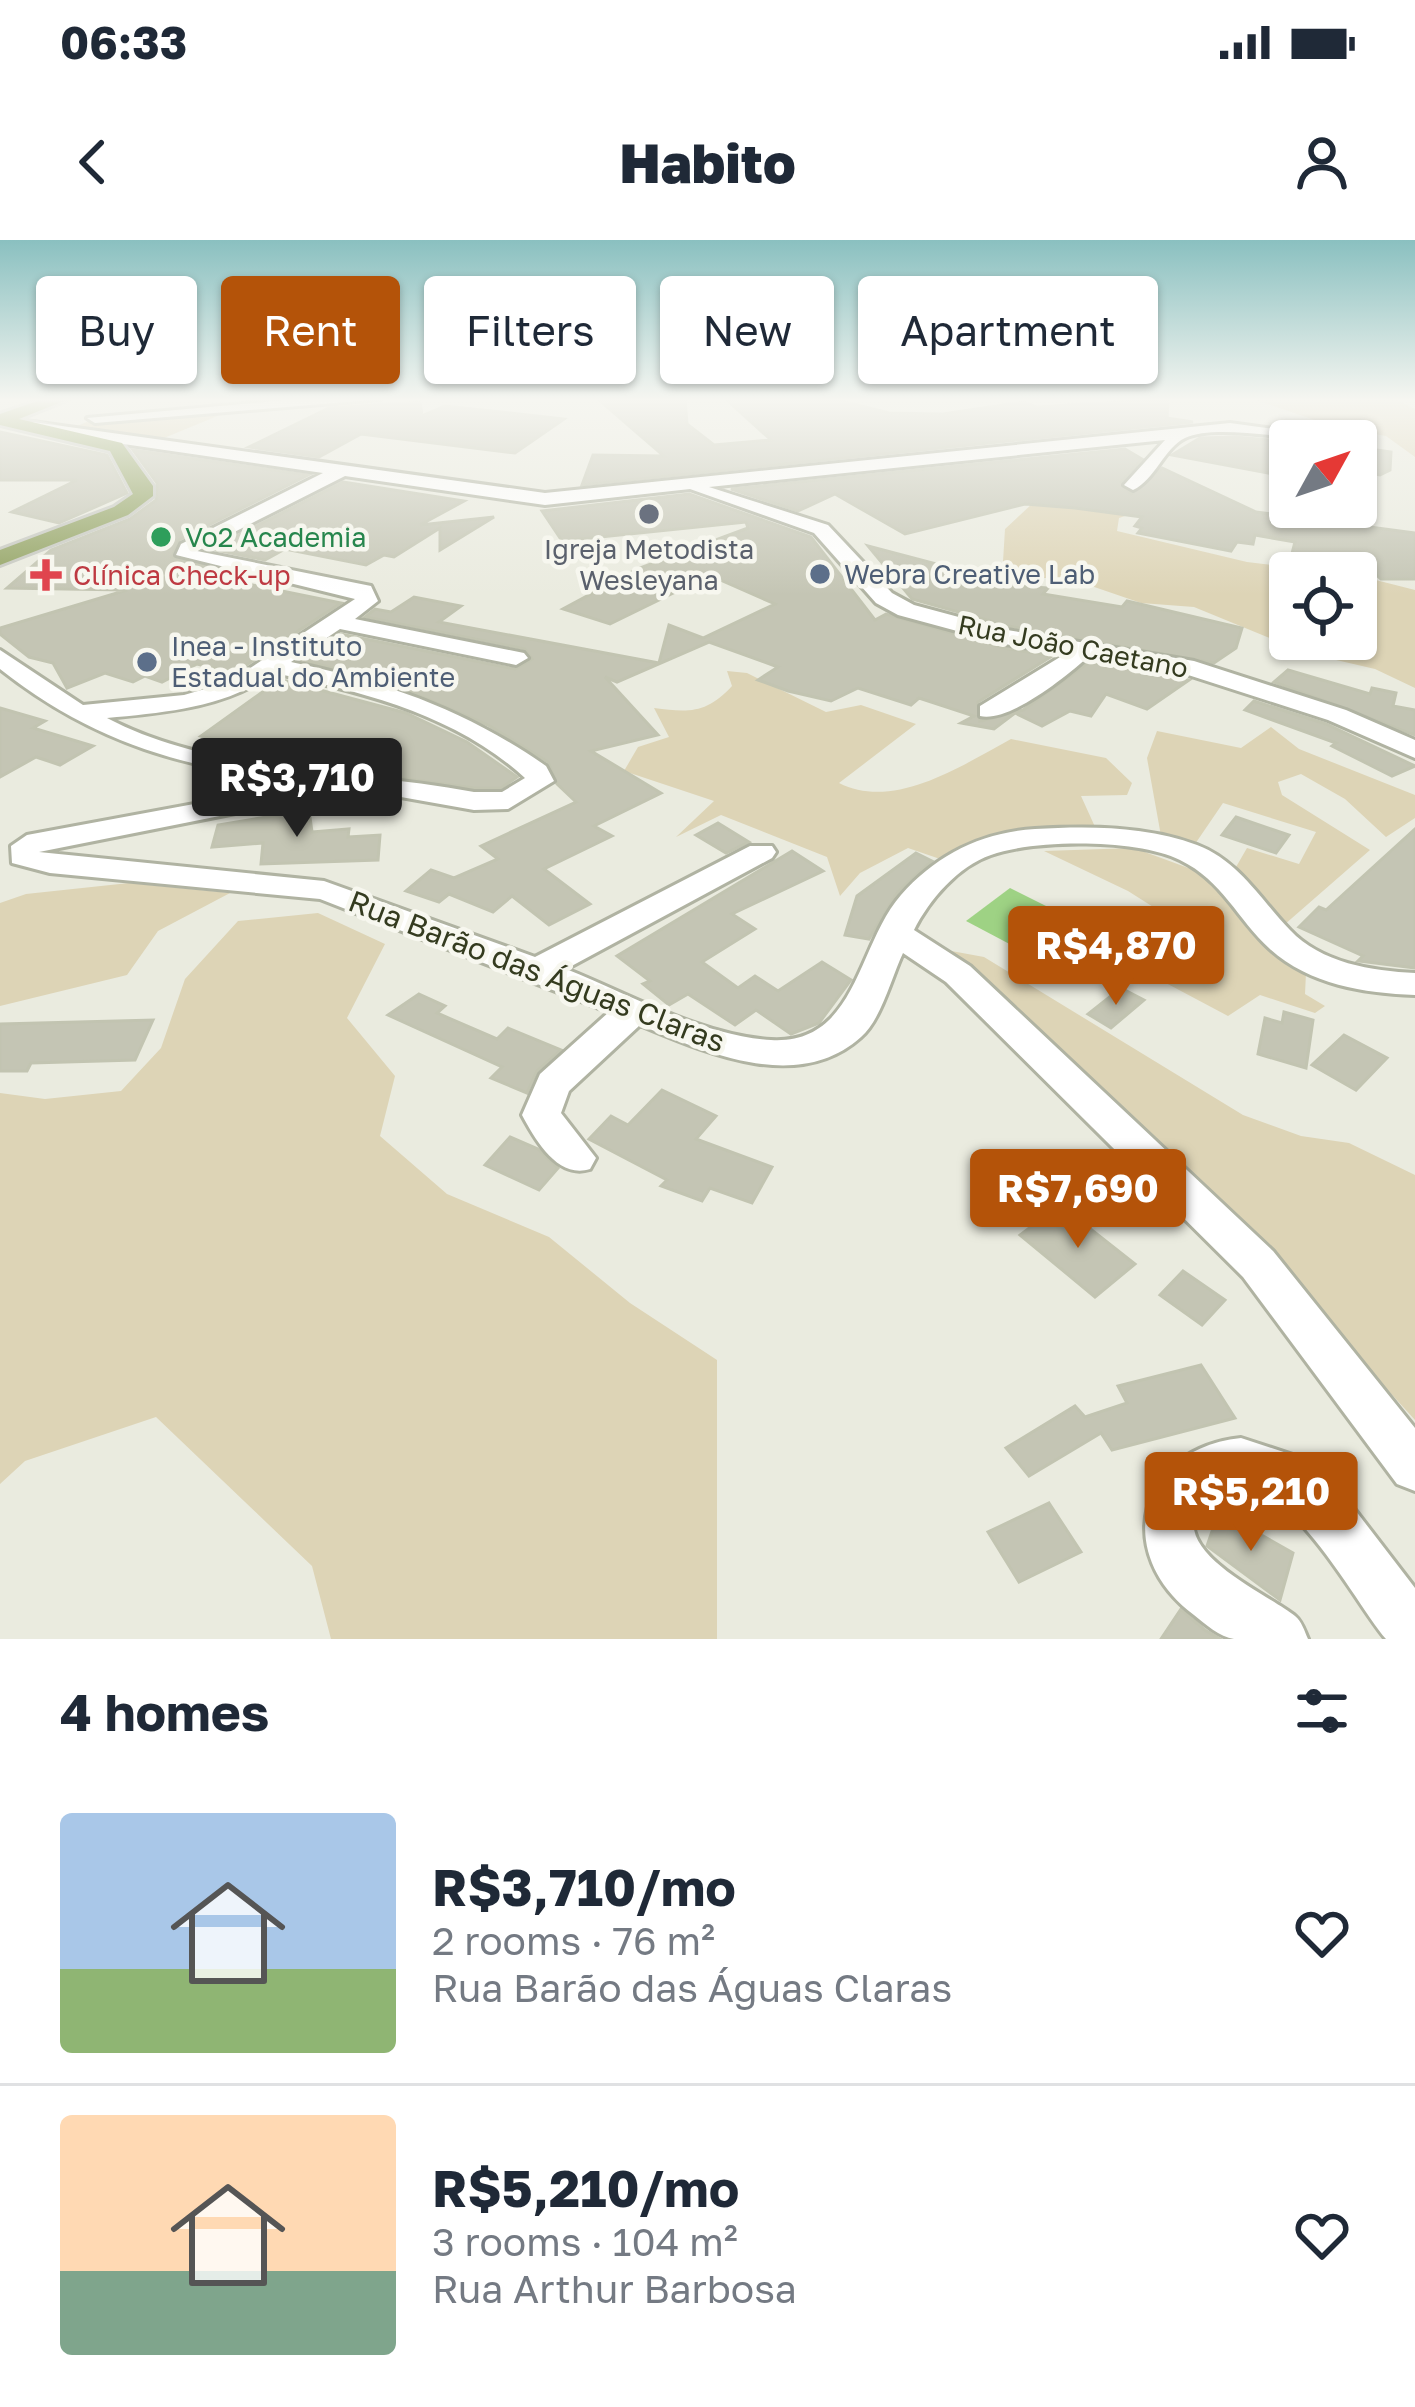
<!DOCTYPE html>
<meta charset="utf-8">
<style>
:root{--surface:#fff;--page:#f2f2f3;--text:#1f2937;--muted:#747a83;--line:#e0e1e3;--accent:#b45309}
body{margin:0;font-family:"Golos Text",sans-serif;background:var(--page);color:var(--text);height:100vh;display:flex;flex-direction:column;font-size:45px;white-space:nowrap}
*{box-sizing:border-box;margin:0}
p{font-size:39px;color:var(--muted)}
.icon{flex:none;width:66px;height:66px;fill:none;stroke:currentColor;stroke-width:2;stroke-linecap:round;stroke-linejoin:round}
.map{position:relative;height:1399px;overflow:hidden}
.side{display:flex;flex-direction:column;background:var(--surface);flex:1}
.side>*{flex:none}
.hud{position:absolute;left:36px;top:36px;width:1344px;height:108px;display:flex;gap:24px}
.needle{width:78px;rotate:50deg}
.buttons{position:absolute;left:1269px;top:180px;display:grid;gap:24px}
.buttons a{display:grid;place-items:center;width:108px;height:108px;border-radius:12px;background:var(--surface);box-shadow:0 3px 9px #0004;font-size:60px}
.price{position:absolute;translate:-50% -102px;padding:0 27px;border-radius:12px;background:var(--accent);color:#fff;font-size:39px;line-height:78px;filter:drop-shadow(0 3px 6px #0008)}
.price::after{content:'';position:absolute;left:50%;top:72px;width:36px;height:27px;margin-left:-18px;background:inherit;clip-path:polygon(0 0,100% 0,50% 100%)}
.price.current{background:#222;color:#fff}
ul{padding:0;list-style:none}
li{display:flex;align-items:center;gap:36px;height:300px;padding:0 60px}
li+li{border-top:3px solid var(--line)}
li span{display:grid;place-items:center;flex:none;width:336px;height:240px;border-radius:12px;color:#555}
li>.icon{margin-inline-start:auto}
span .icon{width:144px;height:144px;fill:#fffc;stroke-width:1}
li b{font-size:51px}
h2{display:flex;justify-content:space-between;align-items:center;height:144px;padding:0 60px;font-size:51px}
.tag{padding:0 42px;border-radius:12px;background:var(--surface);box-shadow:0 3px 9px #0004;font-size:42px;line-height:108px}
.tag.current{background:var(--accent);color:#fff}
.status{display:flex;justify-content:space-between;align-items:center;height:84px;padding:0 60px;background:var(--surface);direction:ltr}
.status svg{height:33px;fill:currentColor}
header{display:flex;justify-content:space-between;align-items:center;height:156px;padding:0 60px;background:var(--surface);font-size:54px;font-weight:800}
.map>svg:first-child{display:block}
.green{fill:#ddd4b6}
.water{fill:#9ed284}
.building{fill:#c4c5b4;stroke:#c2c4b1;stroke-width:3}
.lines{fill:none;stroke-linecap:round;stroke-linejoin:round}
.minor-casing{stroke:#b0b3a2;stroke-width:6}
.major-casing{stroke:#c6c8c0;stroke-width:6}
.minor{fill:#fff;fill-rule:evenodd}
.major{fill:#91a261;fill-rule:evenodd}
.worship-dot{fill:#6b7280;stroke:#f7f7ef;stroke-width:4.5}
.leisure-dot{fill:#2e9e5b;stroke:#f7f7ef;stroke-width:4.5}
.service-dot{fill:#5c6f8a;stroke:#f7f7ef;stroke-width:4.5}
.health-dot{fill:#e0444e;stroke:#f7f7ef;stroke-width:4.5}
.labels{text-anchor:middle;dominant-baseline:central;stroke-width:9;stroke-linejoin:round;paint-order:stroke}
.far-leisure-label{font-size:27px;fill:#27864d;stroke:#f7f7ef;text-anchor:start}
.far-worship-label{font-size:27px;fill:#5b616d;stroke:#f7f7ef}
.far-service-label{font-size:27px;fill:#4e5e75;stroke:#f7f7ef;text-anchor:start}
.far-health-label{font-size:27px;fill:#be3a42;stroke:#f7f7ef;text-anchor:start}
.far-street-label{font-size:27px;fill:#343b1f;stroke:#f7f7ef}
.street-label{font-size:30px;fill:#343b1f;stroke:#f7f7ef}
</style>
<div class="status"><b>06:33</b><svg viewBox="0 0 49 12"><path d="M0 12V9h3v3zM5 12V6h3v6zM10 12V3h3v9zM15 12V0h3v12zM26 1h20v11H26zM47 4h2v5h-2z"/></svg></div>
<header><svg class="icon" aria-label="back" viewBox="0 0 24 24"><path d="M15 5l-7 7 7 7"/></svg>Habito<svg class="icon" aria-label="person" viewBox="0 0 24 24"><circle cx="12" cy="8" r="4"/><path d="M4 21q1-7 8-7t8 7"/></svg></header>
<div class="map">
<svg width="1415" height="1399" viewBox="0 0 1415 1399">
<rect width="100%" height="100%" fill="#eaebdf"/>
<!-- green -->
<g class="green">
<polygon points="1253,159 1395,159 1415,169 1415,217 1386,196 1332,186"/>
<polygon points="232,170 164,198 77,186 94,179"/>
<polygon points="1033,263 1146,269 1119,278 1117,291 1247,322 1342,333 1290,333 1290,399 1356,399 1356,335 1415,350 1415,448 1375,429 1306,413 1194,367 1141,363 1068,338 1002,338 1005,289"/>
<path d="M727,431L747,433L826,472L861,465L916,484L839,543C894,571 961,526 1011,499L1106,518L1132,543L1127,555L1081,556L1096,589C1054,590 973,586 943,620L908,608L860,633L840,656L827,617L721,575L676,597L714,561L624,531L638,507L669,497L654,468C690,473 707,473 732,446Z"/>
<polygon points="1271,487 1299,509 1415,555 1415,578 1386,597 1345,559 1301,534 1278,542 1282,555 1370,610 1284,685 1236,627 1247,608 1299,624 1316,592 1223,563 1193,607 1161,596 1147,518 1157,491 1241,508"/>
<polygon points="1134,608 1221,640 1257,699 1306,733 1305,754 1325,766 1315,773 1260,755 1228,776 1164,742 1210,703 1128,651 1044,611"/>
<polygon points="129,643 230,653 158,691 127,735 0,766 0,663 26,654"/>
<polygon points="318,673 385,704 347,778 395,836 380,896 447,954 549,997 630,1063 717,1120 717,1399 331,1399 312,1326 156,1177 25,1221 0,1244 0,853 45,859 121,851 161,808 185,739 238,681"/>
<polygon points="946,710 984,717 1243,875 1301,896 1349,903 1415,935 1415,1180 1185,927"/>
</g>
<!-- water -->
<polygon class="water" points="1010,648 1128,707 1085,744 966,681"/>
<!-- building -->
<g class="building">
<polygon points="598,159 685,159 687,184 714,205 771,200 726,159 834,159 889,173 943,174 1024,162 1036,167 1168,159 1167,178 1193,182 582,245 593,215 664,216"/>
<polygon points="420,162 422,176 445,166 564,179 515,213 361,194 319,217 249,207 329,168"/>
<polygon points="0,192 107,215 127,253 59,283 12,272 77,240 0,240"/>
<polygon points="1236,197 1290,202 1290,237 1172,215 1200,198"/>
<polygon points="1356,207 1391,212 1390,230 1380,235 1356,230"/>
<polygon points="1125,209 1142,219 1121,242 1131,254 1162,228 1256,272 1415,293 1415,339 1381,339 1363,323 1331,318 1329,327 1290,321 1295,302 1255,295 1253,304 1237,302 1231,311 1138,293 1142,288 1135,286 1142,277 1075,268 1025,264 905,294 835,254 798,271 731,249"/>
<polygon points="133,210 308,235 179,300 172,317 238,335 228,340 341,363 234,433 197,424 162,442 145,436 133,442 105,433 67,448 53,423 29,417 0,394 0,388 127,350 7,348 51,310 130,279 156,260 157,243"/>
<polygon points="343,242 464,261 420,285 494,277 440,310 440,288 394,317 384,315 366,325 285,309 265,320 211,309"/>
<polygon points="689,254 811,297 875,380 886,374 1004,408 1052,416 978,462 980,481 1023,470 1089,422 1189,440 1147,469 1106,454 1091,476 1070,471 1042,486 1015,473 994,489 961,483 974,476 919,458 911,465 858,448 831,461 788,451 758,440 778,427 709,402 617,442 605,437 658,495 591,511 661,553 594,586 612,596 544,629 590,664 549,685 512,656 493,672 449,654 439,662 406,651 431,630 454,638 498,619 481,606 576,562 557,544 548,522 488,485 394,445 302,420 341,394 515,429 532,419 525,409 365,377 375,369 391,372 414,357 461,366 439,382 659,423 669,385 703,398 775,364 718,339 700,340 610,384 563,369 637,329 748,288 746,282 562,301 542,271"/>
<polygon points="868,306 1020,346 1048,348 1043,354 1122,367 1127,361 1242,388 1236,408 1214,423 1008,386 912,359"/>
<polygon points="1288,430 1370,454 1372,448 1396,453 1393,466 1415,470 1415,495 1274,442"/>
<polygon points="275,438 406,473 467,502 517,537 501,548 474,548 332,529 201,496 275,443 269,442"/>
<polygon points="1254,461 1326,484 1415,526 1392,536 1332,506 1336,503 1245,470"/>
<polygon points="0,468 45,481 33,488 93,506 60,525 36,517 0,537"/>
<polygon points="309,570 312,592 349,589 348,597 380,595 378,620 261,624 263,603 212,607 218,585"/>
<polygon points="1236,577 1289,595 1276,613 1222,595"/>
<polygon points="718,583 749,602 726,613 696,595"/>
<polygon points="1415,589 1415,728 1358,721 1363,716 1299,687 1319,667 1326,670"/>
<polygon points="792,611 823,631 732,674 755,689 702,722 738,748 755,736 778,751 822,722 851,740 819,783 791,794 756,770 735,785 688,754 669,765 643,744 650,741 617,716"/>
<polygon points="916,613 932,621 898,652 869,699 845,695 857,656"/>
<polygon points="1121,748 1144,760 1111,788 1088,774"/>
<polygon points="419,754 445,766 437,773 497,799 508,788 561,810 537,831 527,853 491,838 502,827 388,775"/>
<polygon points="1284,772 1313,780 1306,828 1258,814 1265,778 1282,783"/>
<polygon points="153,780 135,820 31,823 27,831 0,831 0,784"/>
<polygon points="1344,795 1387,818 1356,850 1312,825"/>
<polygon points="662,850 716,876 696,899 772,927 752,963 710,948 702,961 661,946 667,940 589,899 611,876 628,885"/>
<polygon points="510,897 538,909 558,928 539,950 485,925"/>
<polygon points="1060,965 1135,1024 1095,1057 1020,995"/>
<polygon points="1183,1031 1225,1060 1202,1085 1160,1055"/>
<polygon points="1201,1125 1235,1178 1112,1210 1101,1193 1029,1236 1006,1208 1075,1166 1085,1177 1127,1163 1118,1146"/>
<polygon points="1049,1263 1081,1312 1019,1342 988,1292"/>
<polygon points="1219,1271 1293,1313 1280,1360 1207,1306"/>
<polygon points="1181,1369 1205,1390 1220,1399 1161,1399"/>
</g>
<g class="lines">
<!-- minor casing -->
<g class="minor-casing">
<g id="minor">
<polygon points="299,159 381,159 95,183 87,178"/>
<path d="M33,182L545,253L1230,183L1333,197L1335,201C1298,201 1216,183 1185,198C1164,208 1155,240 1133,250L1124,245L1165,200L709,247L828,285L892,353L914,365L1007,390L1194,421L1346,470L1415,500V518L1328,480L1182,433L1088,417C1067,436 1009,483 980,476V466L1065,414L1005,404L898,375L876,363L814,293L690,249L545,265L345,236L197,311L371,346L378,361L355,379L524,413L528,418L516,425L340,389L291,422C386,442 466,470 546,526L554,541L508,569L474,570L356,549L39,612L324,641L535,717L750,606H772L776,612L772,618L566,729C629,754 702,796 771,800C857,805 857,705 901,655C936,615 982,592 1035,589C1089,586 1146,586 1197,605C1239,621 1260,659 1290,690C1321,723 1372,731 1415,733V755C1364,753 1310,745 1270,709C1237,679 1223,641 1180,620C1138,599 1035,599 991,615C958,626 929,660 914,690L970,726L1273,1011L1415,1188V1251L1397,1244L1243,1037L946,742L903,713C892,736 881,780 861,797C798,854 705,812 640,785L569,851L561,873L596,918L590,929C558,939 536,901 522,875L540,834L609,772L320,659L50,633L12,623L11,606L27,595L307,543C186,528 96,505 0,429V410L83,465L184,455L229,442L355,359L176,315L181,304L323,233L27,190ZM274,433C364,452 456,475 525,538L502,552H474C356,529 215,535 107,478C167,472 224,468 274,433Z"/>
<path d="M1241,1198L1305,1219L1339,1249L1415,1348V1399H1386C1354,1363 1274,1204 1211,1255C1150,1304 1267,1353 1295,1376C1302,1382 1304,1390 1308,1399C1285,1399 1257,1399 1234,1399C1220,1397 1205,1384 1194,1375C1112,1314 1137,1209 1241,1198Z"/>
</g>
</g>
<!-- major casing -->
<g class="major-casing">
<polygon id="major" points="43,159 69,159 19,179 122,203 153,246 153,256 128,275 0,325 0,310 114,267 133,254 110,211 0,185 0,174"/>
</g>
<!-- minor -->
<use href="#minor" class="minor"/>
<!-- major -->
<use href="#major" class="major"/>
</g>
<!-- sky -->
<linearGradient id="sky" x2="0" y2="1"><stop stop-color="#8ac0c0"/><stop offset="0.45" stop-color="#f6f6f1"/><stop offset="1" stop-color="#f6f6f1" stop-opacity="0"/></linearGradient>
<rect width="1415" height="355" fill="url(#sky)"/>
<!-- markers -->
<circle class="worship-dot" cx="649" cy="274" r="12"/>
<circle class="leisure-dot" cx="161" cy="297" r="12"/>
<g class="service-dot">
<circle cx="820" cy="334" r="12"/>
<circle cx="147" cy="422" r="12"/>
</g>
<path class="health-dot" d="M40 317h12v12h12v12h-12v12h-12v-12h-12v-12h12z"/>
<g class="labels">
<!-- far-leisure labels -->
<g class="far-leisure-label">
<text x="185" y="297">Vo2 Academia</text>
</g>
<!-- far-worship labels -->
<g class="far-worship-label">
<text x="649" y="309">Igreja Metodista<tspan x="649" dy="31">Wesleyana</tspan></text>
</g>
<!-- far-service labels -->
<g class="far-service-label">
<text x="844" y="334">Webra Creative Lab</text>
<text x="171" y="406">Inea - Instituto<tspan x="171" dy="31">Estadual do Ambiente</tspan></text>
</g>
<!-- far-health labels -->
<g class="far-health-label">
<text x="73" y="335">Clínica Check-up</text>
</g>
<!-- far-street labels -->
<g class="far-street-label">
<text transform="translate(1073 406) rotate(11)">Rua João Caetano</text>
</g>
<!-- street labels -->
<g class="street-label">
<text transform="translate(537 731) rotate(21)">Rua Barão das Águas Claras</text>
</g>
</g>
</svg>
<div class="buttons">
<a><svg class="needle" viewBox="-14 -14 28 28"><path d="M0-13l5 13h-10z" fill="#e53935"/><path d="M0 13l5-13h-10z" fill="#747a83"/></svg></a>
<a><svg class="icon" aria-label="locate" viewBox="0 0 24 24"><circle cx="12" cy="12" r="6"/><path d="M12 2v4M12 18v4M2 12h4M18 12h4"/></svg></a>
</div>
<b class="price current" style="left:297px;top:600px">R$3,710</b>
<b class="price" style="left:1116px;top:768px">R$4,870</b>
<b class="price" style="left:1078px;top:1011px">R$7,690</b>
<b class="price" style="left:1251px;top:1314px">R$5,210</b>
<div class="hud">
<a class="tag">Buy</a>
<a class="tag current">Rent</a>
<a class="tag">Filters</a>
<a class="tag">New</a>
<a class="tag">Apartment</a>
</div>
</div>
<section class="side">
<h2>4 homes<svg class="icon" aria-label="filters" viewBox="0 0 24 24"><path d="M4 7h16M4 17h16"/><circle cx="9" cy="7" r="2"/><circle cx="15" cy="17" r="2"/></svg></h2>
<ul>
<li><span style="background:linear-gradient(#a9c7e8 65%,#8fb573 0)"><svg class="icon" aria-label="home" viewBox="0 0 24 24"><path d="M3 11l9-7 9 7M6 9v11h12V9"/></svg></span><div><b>R$3,710/mo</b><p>2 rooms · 76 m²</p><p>Rua Barão das Águas Claras</p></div><svg class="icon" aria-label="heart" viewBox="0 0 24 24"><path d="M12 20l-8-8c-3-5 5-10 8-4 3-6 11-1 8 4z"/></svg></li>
<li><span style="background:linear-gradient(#ffd9b3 65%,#7fa58c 0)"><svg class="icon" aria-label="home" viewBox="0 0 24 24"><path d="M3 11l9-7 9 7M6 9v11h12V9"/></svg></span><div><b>R$5,210/mo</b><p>3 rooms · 104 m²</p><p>Rua Arthur Barbosa</p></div><svg class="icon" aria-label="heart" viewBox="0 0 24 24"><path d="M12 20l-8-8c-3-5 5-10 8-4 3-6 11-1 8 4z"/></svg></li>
</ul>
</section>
